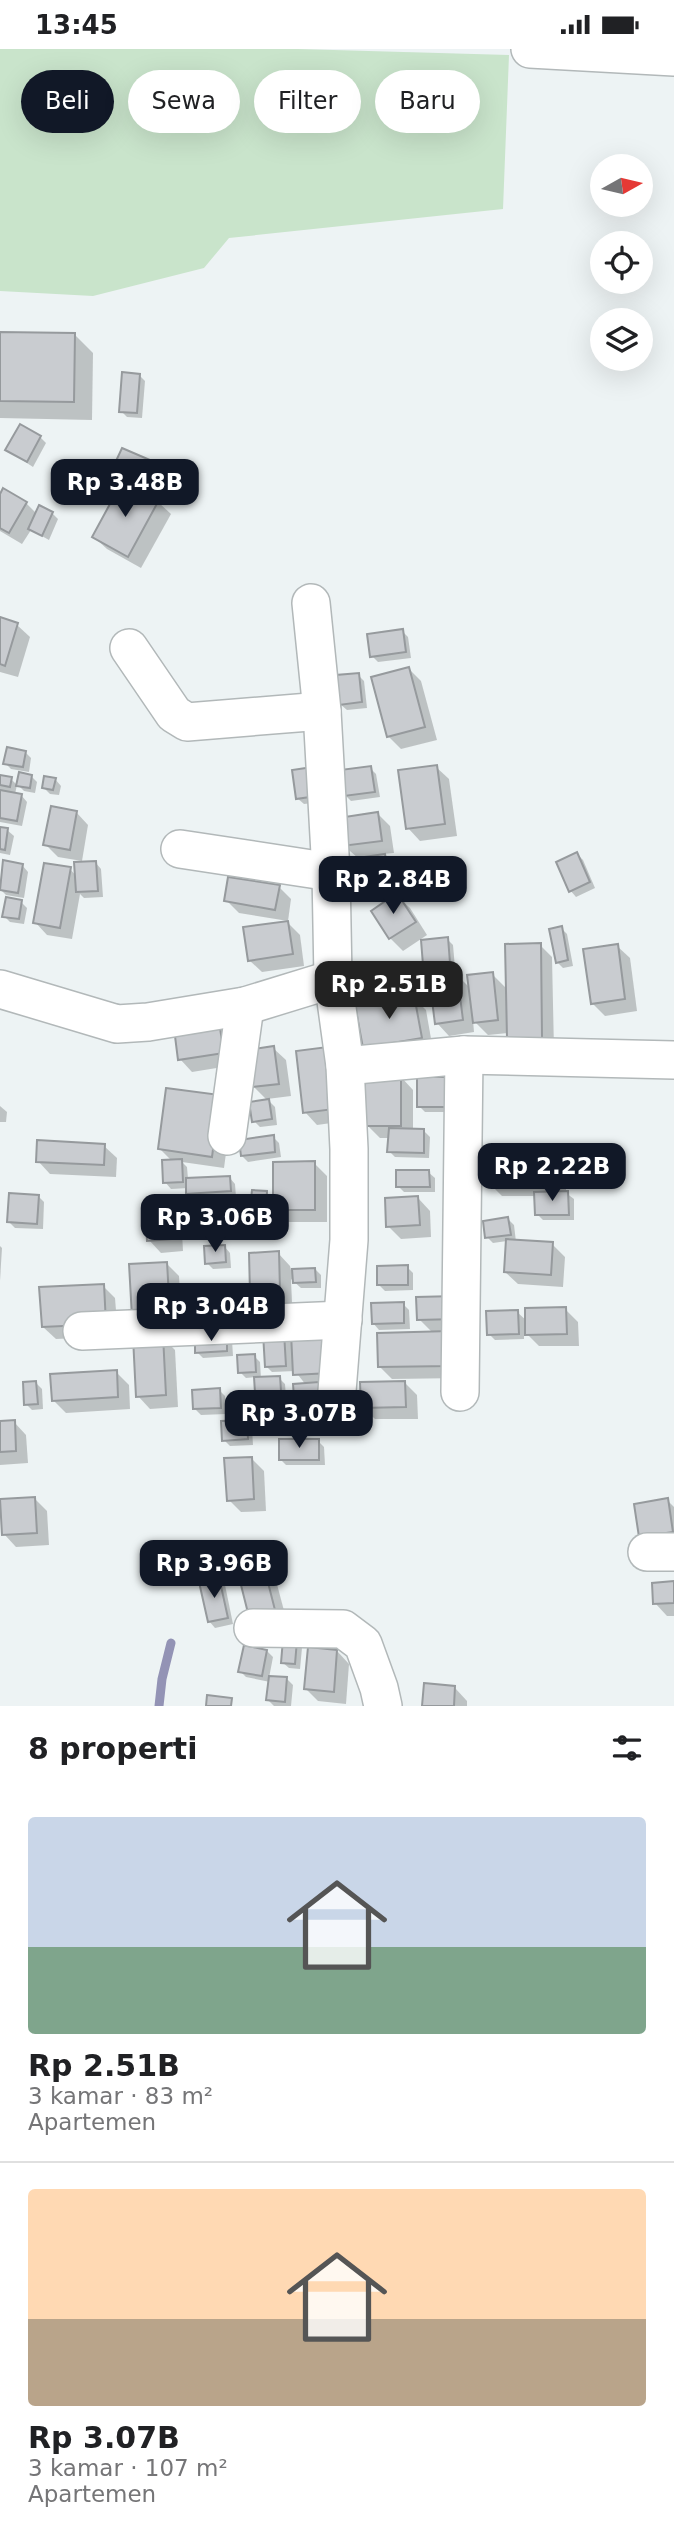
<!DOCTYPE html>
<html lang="id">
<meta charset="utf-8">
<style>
:root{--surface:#fff;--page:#f2f2f2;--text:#202124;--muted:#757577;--line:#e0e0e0;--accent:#111827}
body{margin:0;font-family:"DejaVu Sans",sans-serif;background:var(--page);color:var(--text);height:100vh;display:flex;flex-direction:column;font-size:26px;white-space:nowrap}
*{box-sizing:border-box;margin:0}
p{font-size:23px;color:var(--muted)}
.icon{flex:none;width:38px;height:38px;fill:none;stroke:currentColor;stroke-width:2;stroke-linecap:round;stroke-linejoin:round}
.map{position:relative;height:1657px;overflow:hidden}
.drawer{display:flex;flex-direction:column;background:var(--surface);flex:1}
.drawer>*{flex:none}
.hud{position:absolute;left:21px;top:21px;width:634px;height:63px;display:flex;gap:14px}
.needle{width:46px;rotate:82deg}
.buttons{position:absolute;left:590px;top:105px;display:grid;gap:14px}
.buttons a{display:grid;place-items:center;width:63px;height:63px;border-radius:50%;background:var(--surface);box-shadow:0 7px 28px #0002;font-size:35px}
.price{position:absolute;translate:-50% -60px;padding:0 16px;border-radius:14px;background:var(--accent);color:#fff;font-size:23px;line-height:46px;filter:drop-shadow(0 2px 4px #0008)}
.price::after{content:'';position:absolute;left:50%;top:42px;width:21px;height:16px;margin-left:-10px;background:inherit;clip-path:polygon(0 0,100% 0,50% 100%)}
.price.selected{background:#222;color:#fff}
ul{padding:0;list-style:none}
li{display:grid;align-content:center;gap:14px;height:371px;padding:0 28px}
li+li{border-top:2px solid var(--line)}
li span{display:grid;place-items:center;height:217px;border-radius:7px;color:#555}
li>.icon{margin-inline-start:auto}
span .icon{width:126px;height:126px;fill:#fffc;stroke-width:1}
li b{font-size:30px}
h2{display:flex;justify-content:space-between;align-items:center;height:84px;padding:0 28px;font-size:30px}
.pill{padding:0 24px;border-radius:32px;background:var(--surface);box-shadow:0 7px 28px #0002;font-size:24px;line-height:63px}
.pill.selected{background:var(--accent);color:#fff}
.status{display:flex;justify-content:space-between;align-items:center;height:49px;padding:0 35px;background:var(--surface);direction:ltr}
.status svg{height:19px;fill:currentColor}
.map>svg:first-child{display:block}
.green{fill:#c9e4cb}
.shadow{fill:#0003}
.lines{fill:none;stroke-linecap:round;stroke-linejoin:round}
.stream{stroke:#9393b5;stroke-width:9}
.building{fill:#c9ccd0;stroke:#969a9d;stroke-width:2}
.minor-casing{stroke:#b2b8b9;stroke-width:40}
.minor{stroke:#fff;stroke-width:37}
</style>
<div class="status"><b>13:45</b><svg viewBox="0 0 49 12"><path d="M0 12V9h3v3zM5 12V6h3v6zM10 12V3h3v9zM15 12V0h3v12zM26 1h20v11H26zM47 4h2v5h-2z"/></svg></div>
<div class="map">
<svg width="674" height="1657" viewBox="0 0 674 1657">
<rect width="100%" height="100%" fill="#edf3f4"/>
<!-- green -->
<polygon class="green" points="0,0 298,0 509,6 503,160 229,189 204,219 93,247 0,242"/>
<!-- shadow -->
<g class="shadow">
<polygon points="0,285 75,286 93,304 92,371 0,369"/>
<polygon points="139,326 145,332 142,369 127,368 121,362"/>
<polygon points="40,388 46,394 33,418 7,401"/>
<polygon points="123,401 163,419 169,425 165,435 124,417 118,411"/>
<polygon points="124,433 158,453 171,465 141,519 107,500 94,488"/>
<polygon points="0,448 26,454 37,465 52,464 58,470 49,491 31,481 22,495 0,482"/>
<polygon points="0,570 17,576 30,588 18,628 0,623"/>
<polygon points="402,582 408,588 411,609 378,613 372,607"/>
<polygon points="409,620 421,632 437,691 401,700 388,687"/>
<polygon points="358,626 364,632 367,659 347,661 340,655"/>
<polygon points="25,703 31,709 29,723 11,720 5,714"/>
<polygon points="436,718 449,730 457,787 420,792 408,779"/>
<polygon points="370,719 376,725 380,748 351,752 345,746"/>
<polygon points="312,720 322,753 304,755 297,749"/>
<polygon points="31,727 37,733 35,744 24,742 18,736"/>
<polygon points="0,728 11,730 17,736 15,745 21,746 27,753 22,777 0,773"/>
<polygon points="55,730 61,737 59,746 50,745 44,739"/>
<polygon points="76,763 88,776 82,812 58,808 45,795"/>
<polygon points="378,765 390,777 394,804 383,805 391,813 394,835 368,839 362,832 358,809 343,796"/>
<polygon points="0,780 7,781 14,787 10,806 0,804"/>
<polygon points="577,805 583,811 595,839 576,848 570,841"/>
<polygon points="5,813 22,816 28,823 24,849 6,846 0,840"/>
<polygon points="95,813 101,820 103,848 84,849 80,845 72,890 47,886 35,873 70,820 77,828"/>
<polygon points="279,838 291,850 288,872 239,864 226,851"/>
<polygon points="397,847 410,859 427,886 403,902 390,889 373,862"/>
<polygon points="21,853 27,859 24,875 10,873 4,867"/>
<polygon points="287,873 300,886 304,917 262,923 249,911"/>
<polygon points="561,879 567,885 573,917 563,919 557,913"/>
<polygon points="447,890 453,896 455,919 431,921 425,915"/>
<polygon points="540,896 552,908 554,1001 521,1001 508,984 488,986 473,971 474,983 449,987 437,974 456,925 471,940 492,925 507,940"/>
<polygon points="617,897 630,909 637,962 605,967 592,954"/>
<polygon points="413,948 426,961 433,1001 377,1011"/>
<polygon points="219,975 231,987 235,1016 192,1023 180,1010"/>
<polygon points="273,999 286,1011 291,1047 267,1050 275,1058 277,1076 260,1078 254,1072 268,1052 254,1038"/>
<polygon points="298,1003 353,1071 317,1076 305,1063"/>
<polygon points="401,1028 413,1041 413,1081 424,1082 430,1088 429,1109 395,1108 389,1102 390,1089 380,1089 367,1076"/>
<polygon points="418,1030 452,1063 425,1063 419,1057"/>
<polygon points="0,1057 7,1063 6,1073 0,1073"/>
<polygon points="232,1060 224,1119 182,1113 187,1118 188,1130 229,1128 235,1135 236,1148 194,1150 188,1144 188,1139 171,1140 165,1133 173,1113 160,1100"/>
<polygon points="273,1088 279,1094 281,1108 248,1113 242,1107"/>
<polygon points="104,1097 117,1109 116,1128 50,1125 38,1112"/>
<polygon points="553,1105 566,1117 566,1144 574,1150 574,1171 543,1171 537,1165 536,1147 502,1147 490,1135"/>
<polygon points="314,1114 327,1127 327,1173 287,1173 272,1158 271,1168 258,1167 252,1161 267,1144 274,1152"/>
<polygon points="428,1123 435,1129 435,1143 404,1143 398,1137"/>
<polygon points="38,1147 44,1153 43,1180 15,1179 9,1173"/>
<polygon points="418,1149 430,1162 431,1188 401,1190 388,1177"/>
<polygon points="169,1153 181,1166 183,1202 161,1204 149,1191"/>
<polygon points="508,1170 514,1176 516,1193 552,1195 565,1208 563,1238 518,1235 505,1223 507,1192 493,1194 487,1188"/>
<polygon points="234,1174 240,1180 241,1190 223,1191 216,1185"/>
<polygon points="0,1197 2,1199 0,1232"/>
<polygon points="224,1197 230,1204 231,1219 213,1220 207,1214"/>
<polygon points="278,1204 290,1217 291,1221 315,1220 321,1226 321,1239 301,1239 291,1230 292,1254 265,1256 252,1243"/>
<polygon points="166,1214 179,1227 182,1278 146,1280"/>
<polygon points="407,1218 413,1224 413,1241 385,1242 379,1236"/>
<polygon points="103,1237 115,1249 118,1287 56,1290 43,1278"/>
<polygon points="232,1241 245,1254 246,1274 210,1276"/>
<polygon points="456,1249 462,1329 392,1330 380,1318 433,1284 419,1270"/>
<polygon points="403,1255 409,1261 410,1280 379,1281 373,1274"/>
<polygon points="565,1260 578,1273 579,1297 539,1297 524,1282 524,1290 495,1291 489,1285 517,1263 527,1272"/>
<polygon points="326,1284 325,1353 302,1354 296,1348 306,1336 295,1322 272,1323 266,1317 284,1285 293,1294"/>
<polygon points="162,1288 175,1301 178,1358 150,1360 138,1347"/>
<polygon points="232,1291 233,1307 203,1309 197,1303"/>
<polygon points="254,1307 260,1313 261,1330 279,1329 285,1335 286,1348 263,1349 257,1343 256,1328 246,1329 240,1323"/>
<polygon points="116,1323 129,1336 130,1360 66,1364 53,1351"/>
<polygon points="36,1334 42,1340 43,1360 32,1361 26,1355"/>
<polygon points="405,1334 417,1346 418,1370 375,1370 362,1358"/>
<polygon points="219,1341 225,1347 226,1365 201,1366 195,1360"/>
<polygon points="283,1357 289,1363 290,1375 278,1375 272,1369"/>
<polygon points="316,1365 322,1371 322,1379 309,1379 303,1373"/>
<polygon points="14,1373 26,1386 28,1414 0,1416 0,1374"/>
<polygon points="246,1373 252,1379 253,1396 230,1397 224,1391"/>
<polygon points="318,1392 324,1398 325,1416 286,1416 280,1410"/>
<polygon points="251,1409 264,1422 266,1462 241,1463 229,1451"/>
<polygon points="34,1449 47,1462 49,1496 16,1498 4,1485"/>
<polygon points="667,1451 674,1458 674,1496 653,1500"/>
<polygon points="262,1512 274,1524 287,1573 263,1579"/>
<polygon points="219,1530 225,1536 233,1575 215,1579 209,1572"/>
<polygon points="674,1534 674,1567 667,1567 655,1554"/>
<polygon points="296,1593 302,1599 300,1620 289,1619 282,1613"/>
<polygon points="267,1602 273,1608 269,1629 287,1630 293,1636 291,1657 274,1657 268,1651 270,1633 246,1628 240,1622"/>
<polygon points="337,1602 349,1615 346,1655 318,1652 306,1640"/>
<polygon points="455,1639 467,1652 467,1657 423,1657"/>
</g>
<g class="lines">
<!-- stream -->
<polyline class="stream" points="159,1657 162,1630 171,1594"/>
</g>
<!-- building -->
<g class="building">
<polygon points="0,283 75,284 74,353 0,352"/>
<polygon points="122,323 140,325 137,364 119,363"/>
<polygon points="20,375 41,387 27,413 5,401"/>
<polygon points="122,399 164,417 159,430 116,412"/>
<polygon points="123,431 159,451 128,508 92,488"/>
<polygon points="3,439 27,453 9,484 0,479 0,445"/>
<polygon points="39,456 53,463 42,487 28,480"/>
<polygon points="0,568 18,574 5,617 0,615"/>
<polygon points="403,580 406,603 370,608 367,585"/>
<polygon points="409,618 425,678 387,688 371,628"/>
<polygon points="359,624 362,653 339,656 336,626"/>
<polygon points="7,698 26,702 23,718 3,715"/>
<polygon points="437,716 445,775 406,780 398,721"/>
<polygon points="371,717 375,743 344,747 340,721"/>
<polygon points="313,718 317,747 296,750 292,721"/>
<polygon points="19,723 32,726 30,739 16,737"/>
<polygon points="0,726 12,728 10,738 0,736"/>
<polygon points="44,727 56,729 53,741 42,739"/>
<polygon points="0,741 22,745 17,772 0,769"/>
<polygon points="51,757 77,762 70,801 43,796"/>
<polygon points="378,763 382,792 342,797 338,769"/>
<polygon points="0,778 8,779 5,801 0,800"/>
<polygon points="577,803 590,833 569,843 556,813"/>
<polygon points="385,805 389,829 360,833 357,809"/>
<polygon points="3,811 23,815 18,844 0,841"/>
<polygon points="96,812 98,842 76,843 74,813"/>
<polygon points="44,814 71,818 60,879 33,874"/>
<polygon points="228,828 280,836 275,861 224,852"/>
<polygon points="397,844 416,873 389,890 371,862"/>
<polygon points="6,848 22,851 19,870 2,868"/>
<polygon points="288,872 293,905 248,912 243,878"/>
<polygon points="562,877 568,911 556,914 549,880"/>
<polygon points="448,888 450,914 423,916 421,891"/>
<polygon points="541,894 542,989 507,989 505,895"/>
<polygon points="618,895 625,950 591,955 583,900"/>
<polygon points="457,923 463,971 435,975 429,927"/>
<polygon points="493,923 498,971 473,974 467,926"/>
<polygon points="414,946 422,989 363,999 355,956"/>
<polygon points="219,973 224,1004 178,1011 174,979"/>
<polygon points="274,997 279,1035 252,1038 247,1001"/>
<polygon points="335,997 342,1059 303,1064 296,1002"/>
<rect x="365" y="1026" width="36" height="51"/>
<rect x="417" y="1028" width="29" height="30"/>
<polygon points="166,1039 220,1046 212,1108 158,1100"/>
<polygon points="269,1050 272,1070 252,1073 249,1053"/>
<polygon points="389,1079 424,1080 424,1104 387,1103"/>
<polygon points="274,1086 275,1103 241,1107 239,1091"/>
<polygon points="37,1091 105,1095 104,1116 36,1113"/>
<polygon points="554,1103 554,1135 488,1136 487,1104"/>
<polygon points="182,1110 183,1133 163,1134 162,1111"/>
<polygon points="315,1112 315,1161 273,1161 273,1113"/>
<polygon points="396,1121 429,1121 430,1138 396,1138"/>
<polygon points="230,1127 231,1142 186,1145 186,1129"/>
<polygon points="252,1141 267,1142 266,1163 250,1161"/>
<polygon points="568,1142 569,1166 535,1166 534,1143"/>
<polygon points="9,1144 39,1146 37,1175 7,1173"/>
<polygon points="418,1147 420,1176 386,1178 385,1149"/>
<polygon points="169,1151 171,1190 147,1192 145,1153"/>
<polygon points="508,1168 511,1186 485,1189 483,1172"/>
<polygon points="235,1172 235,1184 215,1186 214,1173"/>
<polygon points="506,1190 553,1193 551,1226 504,1223"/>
<polygon points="225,1196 226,1213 205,1215 204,1197"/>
<polygon points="279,1202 280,1242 250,1244 249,1204"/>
<polygon points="167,1213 170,1266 132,1268 129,1215"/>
<polygon points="408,1216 408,1236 377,1236 377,1217"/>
<polygon points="315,1219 316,1233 293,1234 292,1220"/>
<polygon points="104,1235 106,1275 42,1278 39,1238"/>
<polygon points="233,1239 234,1263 196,1264 194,1241"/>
<polygon points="456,1247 457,1270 417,1271 416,1248"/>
<polygon points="404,1253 404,1274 372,1275 371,1254"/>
<polygon points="566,1258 567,1285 525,1286 525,1259"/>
<polygon points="518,1261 519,1285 487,1286 486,1262"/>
<polygon points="327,1282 330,1324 293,1326 291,1284"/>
<polygon points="450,1282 450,1317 378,1318 377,1284"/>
<polygon points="227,1283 227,1302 195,1304 195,1285"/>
<polygon points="284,1283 286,1317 265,1318 263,1284"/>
<polygon points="163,1286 166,1346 136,1348 133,1288"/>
<polygon points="255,1305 256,1323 238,1324 237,1306"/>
<polygon points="117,1321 118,1348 52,1352 50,1325"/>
<polygon points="280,1327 281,1342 255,1344 254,1328"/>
<polygon points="36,1332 38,1355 24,1356 23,1333"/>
<polygon points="405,1332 406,1358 361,1359 360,1333"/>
<polygon points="319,1333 320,1347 294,1349 293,1335"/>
<polygon points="220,1339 221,1359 193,1360 192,1341"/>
<polygon points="269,1355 283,1355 285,1369 270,1370"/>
<polygon points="316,1363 317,1373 301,1374 301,1364"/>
<polygon points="15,1371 16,1402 0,1403 0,1372"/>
<polygon points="247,1371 248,1390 222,1392 221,1372"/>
<rect x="279" y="1390" width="40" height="21"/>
<polygon points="252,1408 254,1450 227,1452 224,1409"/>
<polygon points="35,1448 37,1484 2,1486 0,1450"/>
<polygon points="668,1449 673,1483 639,1488 634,1455"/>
<polygon points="262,1510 275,1561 249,1568 236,1516"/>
<polygon points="219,1528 228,1569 208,1573 199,1533"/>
<polygon points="674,1532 674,1554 653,1555 652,1534"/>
<polygon points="283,1590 297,1591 295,1615 281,1614"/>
<polygon points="244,1596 267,1601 262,1627 238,1623"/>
<polygon points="308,1598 337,1601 334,1643 304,1640"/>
<polygon points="269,1627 287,1628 285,1653 266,1651"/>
<polygon points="424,1634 455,1637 454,1657 422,1657"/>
<polygon points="207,1646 232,1649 231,1657 206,1657"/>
</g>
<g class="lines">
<!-- minor casing -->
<g class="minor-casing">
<g id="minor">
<polyline points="530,0 674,8"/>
<polyline points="311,554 322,662 331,823 333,930 345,1017 349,1100 349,1191 335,1367"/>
<polyline points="129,599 174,665 187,673 322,662"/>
<polyline points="180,800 331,823"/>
<polyline points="0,940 117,975 148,973 245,957 333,930"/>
<polyline points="345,1017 464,1006 674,1011"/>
<polyline points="227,1087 245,957"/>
<polyline points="82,1282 343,1271"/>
<polyline points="460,1343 464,1006"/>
<polyline points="647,1503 674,1503"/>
<polyline points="253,1579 343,1580 363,1595 379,1639 383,1657"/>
</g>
</g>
<!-- minor -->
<use href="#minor" class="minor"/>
</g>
</svg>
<div class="buttons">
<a><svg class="needle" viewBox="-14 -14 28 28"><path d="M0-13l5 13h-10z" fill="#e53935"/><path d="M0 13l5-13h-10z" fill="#757577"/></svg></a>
<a><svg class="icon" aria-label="locate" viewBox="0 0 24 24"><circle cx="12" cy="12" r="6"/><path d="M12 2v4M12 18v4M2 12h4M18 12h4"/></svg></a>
<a><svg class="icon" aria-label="layers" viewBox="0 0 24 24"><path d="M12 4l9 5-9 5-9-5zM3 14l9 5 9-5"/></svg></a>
</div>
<b class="price" style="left:125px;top:470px">Rp 3.48B</b>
<b class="price" style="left:393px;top:867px">Rp 2.84B</b>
<b class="price selected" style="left:389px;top:972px">Rp 2.51B</b>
<b class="price" style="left:552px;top:1154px">Rp 2.22B</b>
<b class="price" style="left:215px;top:1205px">Rp 3.06B</b>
<b class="price" style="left:211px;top:1294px">Rp 3.04B</b>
<b class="price" style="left:299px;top:1401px">Rp 3.07B</b>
<b class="price" style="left:214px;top:1551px">Rp 3.96B</b>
<div class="hud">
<a class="pill selected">Beli</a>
<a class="pill">Sewa</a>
<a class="pill">Filter</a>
<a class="pill">Baru</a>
</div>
</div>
<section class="drawer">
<h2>8 properti<svg class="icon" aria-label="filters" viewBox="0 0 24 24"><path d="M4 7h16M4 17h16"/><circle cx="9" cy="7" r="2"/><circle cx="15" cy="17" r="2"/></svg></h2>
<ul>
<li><span style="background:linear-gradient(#c9d6e8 60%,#7fa58c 0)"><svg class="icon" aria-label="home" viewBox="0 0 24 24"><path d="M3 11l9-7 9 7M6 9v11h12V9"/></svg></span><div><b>Rp 2.51B</b><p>3 kamar · 83 m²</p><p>Apartemen</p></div></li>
<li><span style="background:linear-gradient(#ffd9b3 60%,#b9a48a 0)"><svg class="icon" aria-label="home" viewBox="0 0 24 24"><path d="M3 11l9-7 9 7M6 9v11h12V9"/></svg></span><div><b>Rp 3.07B</b><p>3 kamar · 107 m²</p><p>Apartemen</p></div></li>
</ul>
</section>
